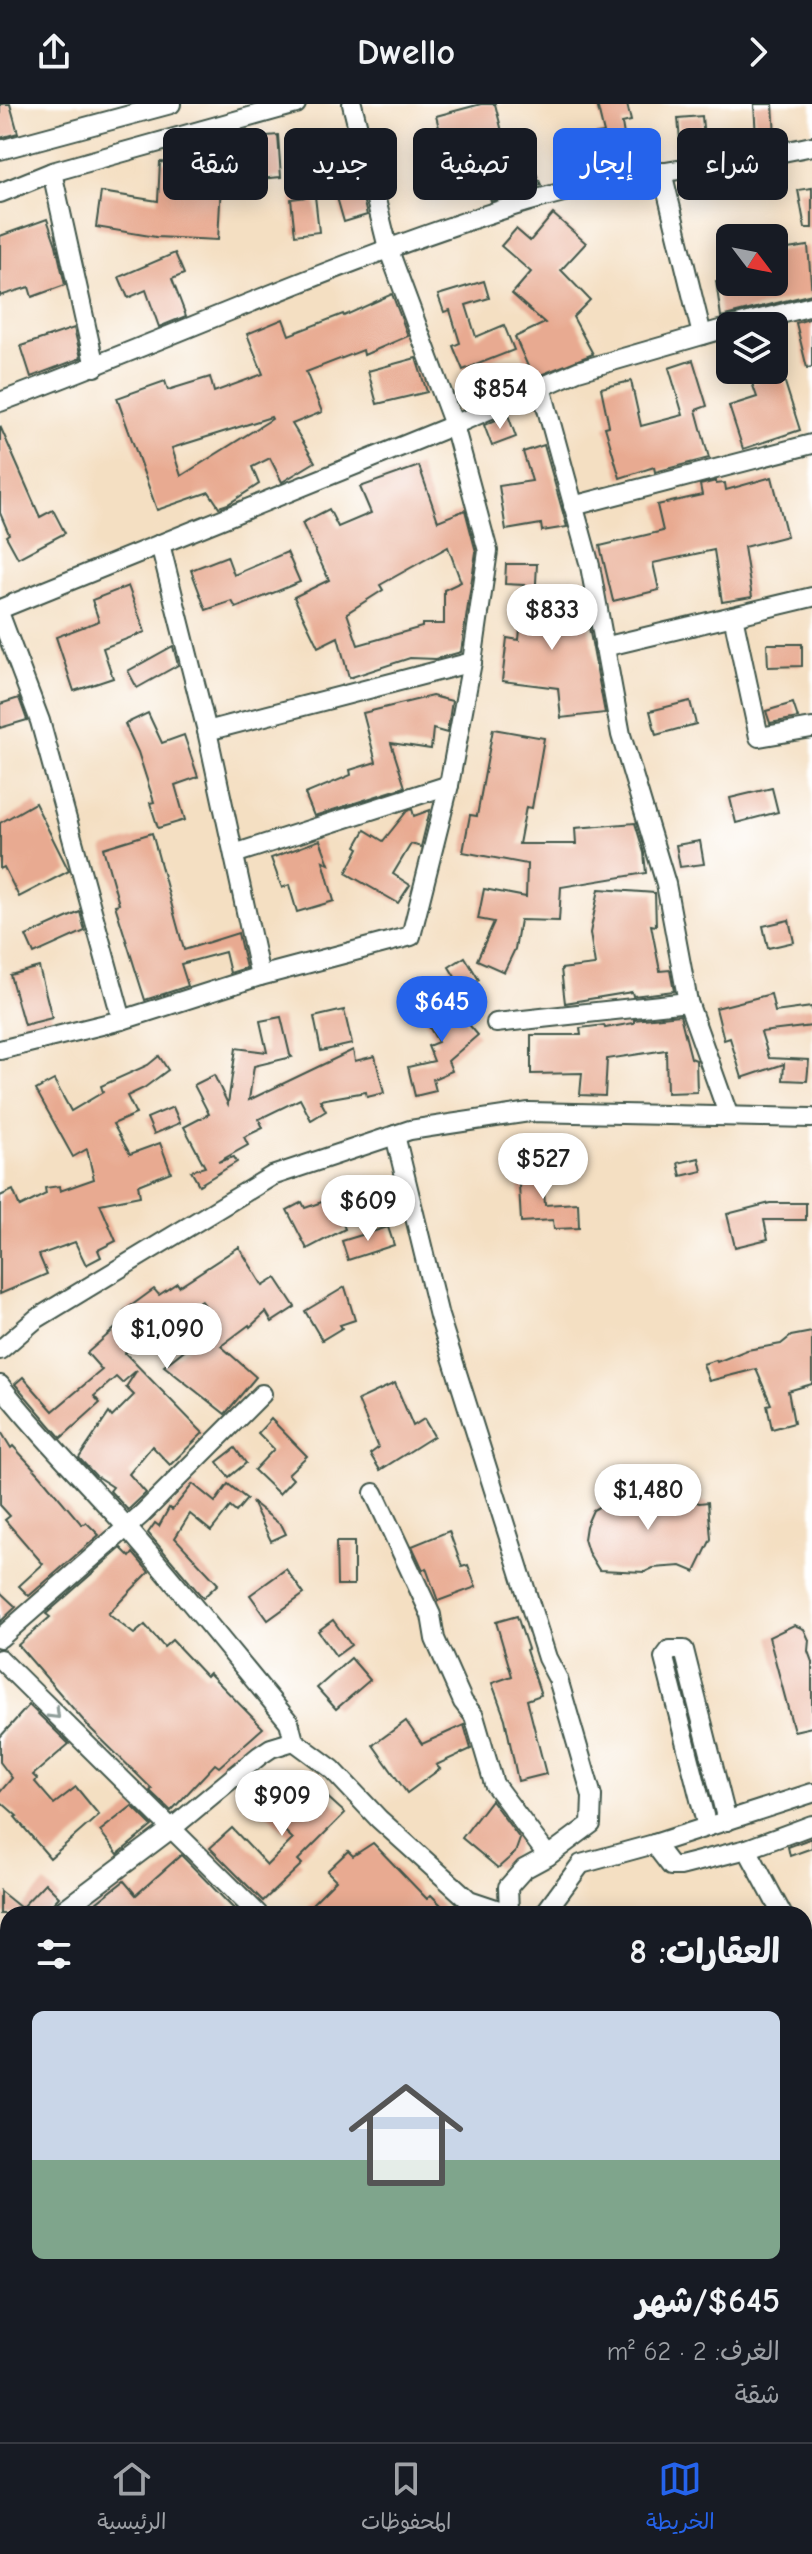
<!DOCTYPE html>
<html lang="ar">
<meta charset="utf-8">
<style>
:root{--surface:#171b24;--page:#242831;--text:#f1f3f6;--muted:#9ea1a6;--line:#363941;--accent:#2563eb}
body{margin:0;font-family:"Comic Neue","Playpen Sans Arabic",sans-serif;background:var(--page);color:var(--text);direction:rtl;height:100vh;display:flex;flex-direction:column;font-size:30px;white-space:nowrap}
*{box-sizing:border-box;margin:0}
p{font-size:26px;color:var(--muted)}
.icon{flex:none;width:44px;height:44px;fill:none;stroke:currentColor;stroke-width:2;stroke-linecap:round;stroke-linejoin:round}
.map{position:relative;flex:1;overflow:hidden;direction:ltr}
.side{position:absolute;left:0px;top:1802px;width:812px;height:536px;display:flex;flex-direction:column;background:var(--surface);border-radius:24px 24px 0 0;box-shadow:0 4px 20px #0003;direction:rtl}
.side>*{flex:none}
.guide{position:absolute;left:24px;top:24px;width:764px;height:72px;direction:rtl;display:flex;gap:16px}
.needle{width:52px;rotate:122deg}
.controls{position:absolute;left:716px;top:120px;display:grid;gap:16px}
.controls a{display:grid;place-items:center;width:72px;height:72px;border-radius:12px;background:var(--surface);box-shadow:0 4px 20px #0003;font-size:40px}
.price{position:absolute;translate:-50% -68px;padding:0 18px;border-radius:28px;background:#fff;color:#222;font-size:26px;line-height:52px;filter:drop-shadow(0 2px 4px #0008)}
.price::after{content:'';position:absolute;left:50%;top:48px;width:24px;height:18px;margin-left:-12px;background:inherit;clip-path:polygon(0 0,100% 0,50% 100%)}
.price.current{background:var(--accent);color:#fff}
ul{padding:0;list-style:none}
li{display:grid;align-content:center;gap:16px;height:424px;padding:0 32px}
li span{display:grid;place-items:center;height:248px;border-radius:12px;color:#555}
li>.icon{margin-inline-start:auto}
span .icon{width:144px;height:144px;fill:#fffc;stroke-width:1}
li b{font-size:34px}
h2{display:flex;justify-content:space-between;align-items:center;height:96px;padding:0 32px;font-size:34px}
.tag{padding:0 28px;border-radius:12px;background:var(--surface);box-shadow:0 4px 20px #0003;font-size:28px;line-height:72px}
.tag.current{background:var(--accent);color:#fff}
header{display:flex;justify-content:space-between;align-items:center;height:104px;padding:0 32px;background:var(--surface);font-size:36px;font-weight:700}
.tab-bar{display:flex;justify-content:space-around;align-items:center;height:112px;border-top:2px solid var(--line);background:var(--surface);font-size:22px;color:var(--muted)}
.tab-bar a{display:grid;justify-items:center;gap:4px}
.tab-bar .current{color:var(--accent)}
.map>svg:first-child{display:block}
.building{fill:#e8aa91;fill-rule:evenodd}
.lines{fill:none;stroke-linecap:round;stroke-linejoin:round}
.minor-casing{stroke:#3f5549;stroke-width:22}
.minor{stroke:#fff;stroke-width:18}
.oneway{stroke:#8f9e9a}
</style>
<header><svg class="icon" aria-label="forward" viewBox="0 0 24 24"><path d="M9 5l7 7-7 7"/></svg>Dwello<svg class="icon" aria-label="share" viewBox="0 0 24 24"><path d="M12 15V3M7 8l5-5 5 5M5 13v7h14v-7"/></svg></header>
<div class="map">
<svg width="812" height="2338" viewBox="0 0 812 2338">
<rect width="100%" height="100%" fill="#fff"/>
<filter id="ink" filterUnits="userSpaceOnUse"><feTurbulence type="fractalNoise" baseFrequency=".0125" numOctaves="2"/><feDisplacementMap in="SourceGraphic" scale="16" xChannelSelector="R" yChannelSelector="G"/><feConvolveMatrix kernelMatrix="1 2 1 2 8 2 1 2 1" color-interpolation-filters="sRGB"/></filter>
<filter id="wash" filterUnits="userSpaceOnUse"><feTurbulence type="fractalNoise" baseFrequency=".006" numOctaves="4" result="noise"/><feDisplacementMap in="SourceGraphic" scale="32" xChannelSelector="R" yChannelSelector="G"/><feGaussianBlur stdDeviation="1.8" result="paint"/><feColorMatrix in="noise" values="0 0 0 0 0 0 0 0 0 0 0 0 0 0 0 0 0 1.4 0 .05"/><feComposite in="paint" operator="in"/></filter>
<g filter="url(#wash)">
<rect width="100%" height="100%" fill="#f4dfc2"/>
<g id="blocks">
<!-- building -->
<g class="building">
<polygon points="0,0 10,0 18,29 0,34"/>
<polygon points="481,0 495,0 510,59 528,51 541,81 491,97 474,46 447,54 436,12"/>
<polygon points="597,0 627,0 631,17 622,19 629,62 602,67 596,30 604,29"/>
<polygon points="754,0 773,0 775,32 756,33"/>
<polygon points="702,12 705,47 681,49 678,14"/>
<polygon points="278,31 281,73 245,76 242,34"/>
<polygon points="340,31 349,38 367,111 344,118 320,34"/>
<polygon points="160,58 222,61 218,136 156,133 96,123 101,88 158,97"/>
<polygon points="812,84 812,124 805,124 798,86"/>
<polygon points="315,92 319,128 295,131 291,95"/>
<polygon points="553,110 586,139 561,166 590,196 573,213 593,250 533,274 515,233 545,219 512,190 531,168 501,142 516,125 530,137"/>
<polygon points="47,115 56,141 65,181 32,193 29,183 0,192 0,132"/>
<polygon points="808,142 812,190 721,213 716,177 730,175 730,178 774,178 774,147"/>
<polygon points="175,149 184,170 172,175 186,212 159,223 146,186 128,194 119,173"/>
<polygon points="484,177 489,194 466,201 476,233 504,221 514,246 463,266 453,242 460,239 450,206 444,208 438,191"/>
<path d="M392,190L408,232L364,251L363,246L306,268L322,308L292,320L315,358L282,378L270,354L252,363L259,380L228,400L219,403L209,388L157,406L117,294L165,277L168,286L210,273L214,288L263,270L247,230L283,215L289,231L343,210L344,212ZM271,313L272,315L181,372L172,344Z"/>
<polygon points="812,214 812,263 807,264 796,219"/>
<polygon points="74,224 81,254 31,273 21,242"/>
<polygon points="416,254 427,288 377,300 368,267"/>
<polygon points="693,256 707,302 696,306 709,354 655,368 654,363 620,374 605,323 609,322 601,284 631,277 641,322 683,311 669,264"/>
<polygon points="782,269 800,326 743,345 729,302 757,293 752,279"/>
<polygon points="508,311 516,333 492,342 484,321"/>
<polygon points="0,322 40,413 53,406 65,429 18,454 6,432 9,430 0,409"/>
<polygon points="544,341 567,423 542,427 541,420 506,426 499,382 532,377 523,348"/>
<path d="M419,362L438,417L465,406L476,448L461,548L436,555L410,554L349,574L338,533L318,543L294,493L329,476L302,419L329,405L338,423L371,409L360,383ZM448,443L461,478L444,486V520H422V523L358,541L347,509L383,486L380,481Z"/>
<polygon points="772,373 787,432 744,443 752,493 722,498 714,446 653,459 659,486 613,497 600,442 663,427 657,401 702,391 700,381 716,377 716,380 725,379 726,386"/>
<polygon points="287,448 300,478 236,504 232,497 206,506 191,466 227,452 234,471"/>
<polygon points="506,460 537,460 535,497 553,498 551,523 588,518 605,609 561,614 558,584 502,577 507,534 519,536 524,481 505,480"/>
<polygon points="128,482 145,528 103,544 113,574 74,587 56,533 99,517 92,496"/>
<polygon points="767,540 802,540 802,562 768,563"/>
<polygon points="173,542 178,561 137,584 128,567"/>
<polygon points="432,592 452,597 447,629 433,625 431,645 391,639 405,683 314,712 305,690 351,671 350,666 376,658 363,609"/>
<polygon points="19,594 27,616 0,624 0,600"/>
<polygon points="690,597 696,620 656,631 650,607"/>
<polygon points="793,599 798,614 770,619 766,607"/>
<polygon points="148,609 162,639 184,631 198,673 175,681 185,716 158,724 150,699 154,698 138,648 125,620"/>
<polygon points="493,625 544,634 532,704 526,703 519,740 576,740 575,724 635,719 644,749 646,769 561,783 559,817 520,816 515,845 504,868 477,856 494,818 478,815 484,785 526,793 527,760 463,748 470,711 477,712"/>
<polygon points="772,684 778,708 736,719 730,694"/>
<polygon points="35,699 69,767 19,793 4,763 0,765 0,719"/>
<polygon points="412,705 414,712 430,706 421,743 411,740 393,770 410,781 398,799 346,769 359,744 356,742 365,726 383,737 407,707"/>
<polygon points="152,729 184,846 238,829 246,864 230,869 225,848 181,860 188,882 145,896 115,801 119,800 103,744"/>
<polygon points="320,736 329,760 323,757 334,797 297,808 289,781 282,784 271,754"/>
<polygon points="700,737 704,760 680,763 676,741"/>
<polygon points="599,785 655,789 656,822 651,821 660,867 670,866 674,887 633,892 632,888 565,899 561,865 595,861 590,829"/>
<polygon points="80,808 85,827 34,850 26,832"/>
<polygon points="789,816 794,838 768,844 763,822"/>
<polygon points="465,853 479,876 463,886 449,863"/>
<polygon points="39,863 52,914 24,921 10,871"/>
<polygon points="457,890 464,903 457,907 478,931 448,957 452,967 433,975 436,987 415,992 408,963 434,957 428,942 438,938 422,911"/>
<polygon points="771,890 775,908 812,903 812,922 761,928 769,954 809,956 807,977 783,976 784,960 742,974 730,934 724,936 716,904"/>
<polygon points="344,906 352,940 321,947 314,913"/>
<polygon points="680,911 691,954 696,956 697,988 667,989 666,946 607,955 605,992 580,991 582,969 531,970 531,931 581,931 580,924 604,921 605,924 634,919 634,916"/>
<polygon points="281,913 290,951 292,953 254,962 249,996 353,946 355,957 375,952 384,989 367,993 366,988 320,996 326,1007 311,1016 300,995 259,1015 263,1024 244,1033 248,1041 218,1058 234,1053 237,1058 199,1081 191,1067 205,1063 184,1023 209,1010 194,981 214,971 228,1000 236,944 267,948 260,917"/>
<polygon points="159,952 168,966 144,984 127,992 136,1010 113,1020 130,1050 160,1039 171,1068 138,1081 140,1092 100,1100 116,1137 98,1146 101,1153 86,1161 75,1138 39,1151 47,1170 0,1190 0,1092 13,1086 20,1103 46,1090 45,1084 59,1082 60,1087 94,1075 87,1045 73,1053 36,986 54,976 71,1007 103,988 101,982 148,961"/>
<polygon points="173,1003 180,1019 154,1030 147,1014"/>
<polygon points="699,1054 702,1067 681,1072 678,1059"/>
<polygon points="542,1061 545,1101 578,1099 579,1124 554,1125 553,1116 521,1118 518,1063"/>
<polygon points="333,1094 345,1125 307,1145 287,1106 302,1098 305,1104"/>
<polygon points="770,1099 806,1099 806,1116 764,1116 768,1135 735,1143 727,1110"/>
<polygon points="388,1123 394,1141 348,1156 342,1137"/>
<polygon points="239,1143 263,1182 276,1174 295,1203 272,1218 266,1208 250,1223 249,1221 221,1242 256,1273 225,1310 164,1262 197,1236 194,1232 216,1216 201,1196 175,1214 178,1217 142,1244 135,1239 125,1249 203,1329 170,1361 152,1342 129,1370 146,1389 128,1406 110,1387 113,1383 96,1372 79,1354 109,1309 112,1313 134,1291 126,1283 137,1266 122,1279 116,1273 94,1292 100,1299 61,1334 15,1280 23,1273 53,1307 102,1266 87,1249 128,1213 124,1207 154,1185 159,1191 177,1179 179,1182"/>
<polygon points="345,1183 355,1216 340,1221 342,1224 322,1236 305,1207"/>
<polygon points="812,1228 812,1280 788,1287 794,1319 772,1325 767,1301 771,1300 756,1265 709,1277 703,1260 716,1256 717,1258 747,1246 781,1240 791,1232"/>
<polygon points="395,1279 413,1322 424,1315 434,1332 380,1366 370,1350 378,1344 358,1296"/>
<polygon points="271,1315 307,1352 288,1370 293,1375 279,1390 254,1366 274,1345 258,1329"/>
<polygon points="0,1326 11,1344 13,1342 40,1371 82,1421 86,1418 99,1431 29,1492 19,1482 43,1460 5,1416 10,1412 0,1401"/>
<polygon points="235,1344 246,1359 229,1373 217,1358"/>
<polygon points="193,1380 215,1398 228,1380 247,1395 236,1408 230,1403 211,1427 190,1410 175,1434 218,1480 203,1494 148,1429 155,1419 159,1422 169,1404 172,1406"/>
<polygon points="637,1382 663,1395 668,1384 699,1399 708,1398 711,1435 695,1468 681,1462 653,1464 645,1468 599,1466 588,1448 584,1435 586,1422 593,1406"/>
<polygon points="252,1398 282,1422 286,1430 271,1437"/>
<polygon points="449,1427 462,1463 468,1461 476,1483 438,1497 426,1464 423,1466 412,1442"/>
<polygon points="336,1438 354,1438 354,1481 337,1481"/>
<polygon points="121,1444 130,1453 133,1449 149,1468 108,1510 134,1530 145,1521 164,1543 172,1536 206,1572 209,1569 263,1624 219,1663 215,1660 171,1707 150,1687 152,1685 90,1624 18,1541 50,1513 46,1510"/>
<polygon points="286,1465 304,1490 268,1516 250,1491"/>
<polygon points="0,1488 16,1503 0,1518"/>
<polygon points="517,1512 528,1545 526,1546 541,1591 527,1596 546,1670 518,1677 505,1615 492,1579 512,1572 496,1518"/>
<polygon points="333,1516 351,1541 336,1552 318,1527"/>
<polygon points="794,1521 804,1525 809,1536 808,1547 812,1558 812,1623 794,1627 769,1533"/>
<polygon points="351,1554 370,1576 336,1605 317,1584"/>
<polygon points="29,1601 69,1640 33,1671 37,1675 35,1678 54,1700 76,1683 99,1711 50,1754 15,1713 17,1712 0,1697 0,1688 12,1674 0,1658 0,1633"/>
<polygon points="406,1617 422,1640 464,1621 471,1645 436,1661 440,1665 407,1689 373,1641"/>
<polygon points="303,1671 345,1709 298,1756 302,1760 263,1797 210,1744 232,1724 267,1761 293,1735 266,1709"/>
<polygon points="491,1696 520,1735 515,1749 498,1764 462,1734"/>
<polygon points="132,1702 152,1722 118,1750 100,1727"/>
<polygon points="812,1734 812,1744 790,1752 788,1743"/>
<polygon points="373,1739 427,1795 431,1791 443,1803 438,1807 441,1810 302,1810 336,1776 327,1767 348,1747 353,1752"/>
<polygon points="181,1751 239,1810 82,1810 124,1777 136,1791"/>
<polygon points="45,1779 59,1793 43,1810 0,1810 0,1787 21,1804"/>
</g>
</g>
</g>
<g filter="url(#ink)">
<use href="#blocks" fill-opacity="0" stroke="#3f5549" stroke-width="2"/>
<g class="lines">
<!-- minor casing -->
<g class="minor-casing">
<g id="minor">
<polyline points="0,46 171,0"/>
<polyline points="52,68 95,263"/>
<polyline points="662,68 702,231"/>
<polyline points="0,89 52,68 296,0"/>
<polyline points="733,222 812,202"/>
<polyline points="541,283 590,462 621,631 666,780 688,898 728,1010"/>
<path d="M0,298C176,233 347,152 527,98C620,70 718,63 812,42"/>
<polyline points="573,402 812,340"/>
<polyline points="160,440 207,627 260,872"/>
<polyline points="0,505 454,321 578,267 730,223"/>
<polyline points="0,511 40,617 122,916"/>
<polyline points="733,512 759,633 812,624"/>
<polyline points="604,543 812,493"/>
<polyline points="207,627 472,558"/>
<polyline points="234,750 449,681"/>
<polyline points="496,919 688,898"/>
<polyline points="0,946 122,916 260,872 411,832 449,681 472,558 488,447 454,321 388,144 352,0"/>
<polyline points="395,1031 439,1212 547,1554 558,1575 592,1692 591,1720 548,1752 524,1765 508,1783 509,1808"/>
<polyline points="0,1246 36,1215 272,1072 410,1026 529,1008 812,1014"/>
<path d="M0,1281C38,1330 82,1373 123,1419C180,1484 234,1552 289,1618L294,1637"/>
<polyline points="374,1389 431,1511 435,1535 463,1598 474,1612 494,1680 548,1752"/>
<polyline points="0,1534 142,1410 262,1290"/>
<polyline points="0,1555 258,1810"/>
<polyline points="707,1723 664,1554 670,1546 684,1546 727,1717"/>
<polyline points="654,1740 671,1762 680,1762 747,1745 812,1721"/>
<polyline points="747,1745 782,1810"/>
<polyline points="58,1810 171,1725 259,1652 271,1644 294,1637 332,1665 379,1715 469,1796 511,1810"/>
<polyline points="544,1810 581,1760 654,1740 812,1689"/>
<polyline points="804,1846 812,1860"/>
<polyline points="0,1856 8,1850"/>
<polyline points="0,2031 8,2038"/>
<polyline points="804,2143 812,2152"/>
<polyline points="0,2182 8,2189"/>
<polyline points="804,2272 811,2275 809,2300 804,2309"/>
<polyline points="160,2338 165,2330"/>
<polyline points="272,2338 278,2330"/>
<polyline points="421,2338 425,2330"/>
<polyline points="574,2338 579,2330"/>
<polyline points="788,2338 792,2330"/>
</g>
</g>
<!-- minor -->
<use href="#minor" class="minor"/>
</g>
<!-- one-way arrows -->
<defs><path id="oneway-chevron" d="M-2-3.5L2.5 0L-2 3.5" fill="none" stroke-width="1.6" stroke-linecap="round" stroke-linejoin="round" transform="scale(2)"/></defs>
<use class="oneway" href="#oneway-chevron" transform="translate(55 1610) rotate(45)"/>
</g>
</svg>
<div class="controls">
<a><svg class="needle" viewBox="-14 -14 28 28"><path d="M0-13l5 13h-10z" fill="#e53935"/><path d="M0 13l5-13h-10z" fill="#9ea1a6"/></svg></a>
<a><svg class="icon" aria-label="layers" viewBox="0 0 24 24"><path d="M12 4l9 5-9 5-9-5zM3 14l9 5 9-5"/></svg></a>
</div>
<b class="price" style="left:500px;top:327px">$854</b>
<b class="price" style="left:552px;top:548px">$833</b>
<b class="price current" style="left:442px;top:940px">$645</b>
<b class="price" style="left:543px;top:1097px">$527</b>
<b class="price" style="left:368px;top:1139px">$609</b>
<b class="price" style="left:167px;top:1267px">$1,090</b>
<b class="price" style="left:648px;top:1428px">$1,480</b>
<b class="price" style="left:282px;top:1734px">$909</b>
<div class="guide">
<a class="tag">شراء</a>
<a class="tag current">إيجار</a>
<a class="tag">تصفية</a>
<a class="tag">جديد</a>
<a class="tag">شقة</a>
</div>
<section class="side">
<h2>العقارات: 8<svg class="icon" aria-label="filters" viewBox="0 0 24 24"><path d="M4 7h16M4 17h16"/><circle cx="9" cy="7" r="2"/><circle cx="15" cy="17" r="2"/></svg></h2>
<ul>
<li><span style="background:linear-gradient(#c9d6e8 60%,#7fa58c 0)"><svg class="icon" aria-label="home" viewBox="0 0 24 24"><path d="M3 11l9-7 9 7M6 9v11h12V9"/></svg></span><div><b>$645/شهر</b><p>الغرف: 2 · 62 m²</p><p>شقة</p></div></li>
</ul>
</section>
</div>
<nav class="tab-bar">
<a class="current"><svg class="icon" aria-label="map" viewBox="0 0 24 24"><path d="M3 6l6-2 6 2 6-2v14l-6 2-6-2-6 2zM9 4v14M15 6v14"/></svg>الخريطة</a>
<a><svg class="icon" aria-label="saved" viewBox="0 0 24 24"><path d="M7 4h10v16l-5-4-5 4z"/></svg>المحفوظات</a>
<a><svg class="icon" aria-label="home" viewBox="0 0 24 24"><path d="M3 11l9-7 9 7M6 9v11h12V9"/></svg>الرئيسية</a>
</nav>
